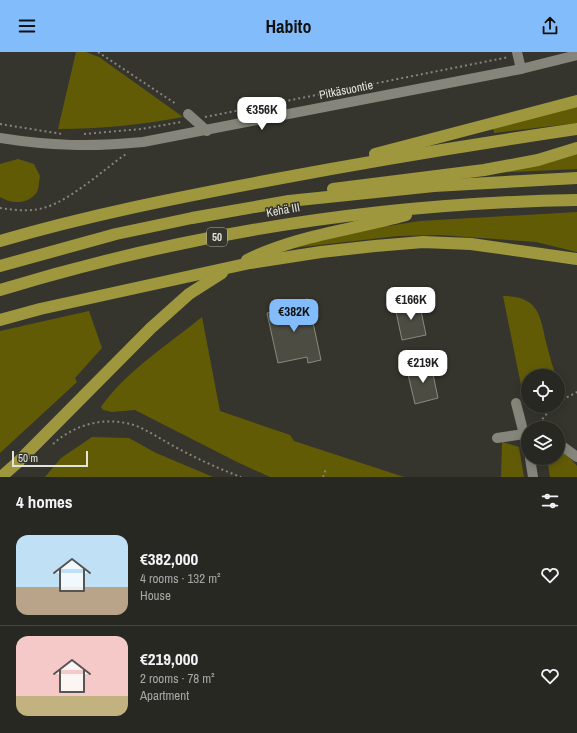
<!DOCTYPE html>
<meta charset="utf-8">
<style>
:root{--surface:#282822;--page:#34342f;--text:#f1f3f6;--muted:#a5a6a5;--line:#444440;--accent:#83bcfb}
body{margin:0;font-family:"Archivo Narrow",sans-serif;background:var(--page);color:var(--text);height:100vh;display:flex;flex-direction:column;font-size:15px;white-space:nowrap}
*{box-sizing:border-box;margin:0}
p{font-size:13px;color:var(--muted)}
.icon{flex:none;width:22px;height:22px;fill:none;stroke:currentColor;stroke-width:2;stroke-linecap:round;stroke-linejoin:round}
.map{position:relative;height:425px;overflow:hidden}
.sheet{display:flex;flex-direction:column;background:var(--surface);flex:1}
.sheet>*{flex:none}
.buttons{position:absolute;left:521px;top:317px;display:grid;gap:8px}
.buttons a{display:grid;place-items:center;width:44px;height:44px;border-radius:50%;background:var(--surface);box-shadow:0 2px 10px #0003,0 0 0 1px var(--line);font-size:20px}
.scale{position:absolute;left:12px;bottom:10px;width:76px;box-sizing:border-box;padding-left:4px;border:2px solid #e4e4de;border-top:0;font-size:11px;line-height:14px;white-space:nowrap;color:#e4e4de;-webkit-text-stroke:3px #35352d;paint-order:stroke}
.price{position:absolute;translate:-50% -34px;padding:0 9px;border-radius:8px;background:#fff;color:#222;font-size:13px;line-height:26px;filter:drop-shadow(0 1px 2px #0008)}
.price::after{content:'';position:absolute;left:50%;top:24px;width:12px;height:9px;margin-left:-6px;background:inherit;clip-path:polygon(0 0,100% 0,50% 100%)}
.price.active{background:var(--accent);color:#111}
ul{padding:0;list-style:none}
li{display:flex;align-items:center;gap:12px;height:100px;padding:0 16px}
li+li{border-top:1px solid var(--line)}
li span{display:grid;place-items:center;flex:none;width:112px;height:80px;border-radius:12px;color:#555}
li>.icon{margin-inline-start:auto}
span .icon{width:48px;height:48px;fill:#fffc;stroke-width:1}
li b{font-size:17px}
h2{display:flex;justify-content:space-between;align-items:center;height:48px;padding:0 16px;font-size:17px}
header{display:flex;justify-content:space-between;align-items:center;height:52px;padding:0 16px;background:var(--accent);color:#111;font-size:18px;font-weight:700}
.map>svg:first-child{display:block}
.green{fill:#625b06}
.building{fill:#4c4c43;stroke:#8b8a81}
.lines{fill:none;stroke-linecap:round;stroke-linejoin:round}
.path{stroke:#85857e;stroke-width:2;stroke-dasharray:2 3;stroke-linecap:butt}
.minor{stroke:#85857b;stroke-width:10}
.highway{stroke:#9e973e;stroke-width:12}
.labels{text-anchor:middle;dominant-baseline:central;stroke-width:3;stroke-linejoin:round;paint-order:stroke}
.shield{fill:#35352d;stroke:#b0b0a9;stroke-width:1}
.shield-label{font-size:11px;font-weight:bold;fill:#e4e4de}
.street-label{font-size:12px;fill:#e4e4de;stroke:#35352d}
</style>
<header><svg class="icon" aria-label="menu" viewBox="0 0 24 24"><path d="M4 6h16M4 12h16M4 18h16"/></svg>Habito<svg class="icon" aria-label="share" viewBox="0 0 24 24"><path d="M12 15V3M7 8l5-5 5 5M5 13v7h14v-7"/></svg></header>
<div class="map">
<svg width="577" height="425" viewBox="0 0 577 425">
<rect width="100%" height="100%" fill="#35352d"/>
<!-- green -->
<g class="green">
<path d="M76,0H86L99,5L183,65C141,73 100,77 58,77Z"/>
<polygon points="577,52 577,71 494,81 493,75"/>
<polygon points="577,100 577,117 493,121"/>
<path d="M18,107L34,112L40,124C39,129 39,136 37,140C28,153 11,152 0,145V112Z"/>
<polygon points="577,160 577,200 536,190 439,183 398,184 293,196 350,180 420,169"/>
<path d="M503,244C538,244 540,262 546,290C549,302 552,313 556,324H528V339L522,338Z"/>
<polygon points="89,259 102,296 75,326 77,330 0,401 0,279"/>
<path d="M202,265L220,359L290,383L294,389L404,425H270L237,410L135,358L112,360L103,358L101,355C125,320 169,292 202,265Z"/>
<polygon points="92,385 129,386 156,401 213,425 45,425 61,406"/>
<polygon points="502,390 519,395 524,425 501,425"/>
<polygon points="558,398 566,401 577,414 577,425 550,425 547,406 558,406"/>
</g>
<!-- building -->
<g class="building">
<polygon points="308,247 321,308 308,311 307,305 278,311 267,261 296,255 295,249"/>
<polygon points="419,249 426,283 402,288 395,255"/>
<polygon points="431,313 438,346 415,352 407,318"/>
</g>
<g class="lines">
<!-- path -->
<g class="path">
<polyline points="98,0 176,52"/>
<polyline points="205,65 509,5"/>
<polyline points="0,72 62,82"/>
<polyline points="84,82 141,77 181,70"/>
<path d="M0,156C14,158 29,160 43,156C70,149 103,118 126,102"/>
<polyline points="558,350 577,340"/>
<polyline points="538,376 540,370 553,354"/>
<path d="M53,392C76,371 109,363 139,375C152,381 164,389 177,396C198,407 219,417 241,425"/>
<polyline points="323,425 326,417"/>
</g>
<!-- minor -->
<g class="minor">
<polyline points="517,0 521,17"/>
<polyline points="188,62 207,79"/>
<path d="M0,86C50,94 92,95 143,90L521,17L577,3"/>
<polyline points="516,351 528,398"/>
<polyline points="497,386 524,382"/>
<polyline points="558,391 577,405"/>
<polyline points="530,406 533,425"/>
</g>
<!-- highway -->
<g class="highway">
<polyline points="375,102 577,49"/>
<polyline points="333,137 484,118 538,108 577,96"/>
<path d="M0,189C89,163 180,145 271,128C372,109 475,92 577,77"/>
<path d="M247,208C297,183 352,178 406,163"/>
<polyline points="0,214 116,182 192,166 289,149 434,134 577,126"/>
<path d="M0,238C187,181 381,151 577,148"/>
<polyline points="0,268 40,257 250,211 321,200 375,194 423,190 471,192 577,207"/>
<polyline points="1,425 17,411 151,276 189,242 222,221"/>
</g>
</g>
<g class="labels">
<!-- shield labels -->
<rect class="shield" x="207" y="176" width="20" height="18" rx="3"/>
<g class="shield-label">
<text x="217" y="185">50</text>
</g>
<!-- street labels -->
<g class="street-label">
<text transform="translate(346 38) rotate(-11)">Pitkäsuontie</text>
<text transform="translate(283 158) rotate(-10)">Kehä III</text>
</g>
</g>
</svg>
<div class="buttons">
<a><svg class="icon" aria-label="locate" viewBox="0 0 24 24"><circle cx="12" cy="12" r="6"/><path d="M12 2v4M12 18v4M2 12h4M18 12h4"/></svg></a>
<a><svg class="icon" aria-label="layers" viewBox="0 0 24 24"><path d="M12 4l9 5-9 5-9-5zM3 14l9 5 9-5"/></svg></a>
</div>
<div class="scale">50 m</div>
<b class="price" style="left:262px;top:79px">€356K</b>
<b class="price" style="left:411px;top:269px">€166K</b>
<b class="price active" style="left:294px;top:281px">€382K</b>
<b class="price" style="left:423px;top:332px">€219K</b>
</div>
<section class="sheet">
<h2>4 homes<svg class="icon" aria-label="filters" viewBox="0 0 24 24"><path d="M4 7h16M4 17h16"/><circle cx="9" cy="7" r="2"/><circle cx="15" cy="17" r="2"/></svg></h2>
<ul>
<li><span style="background:linear-gradient(#bfe0f5 65%,#b9a48a 0)"><svg class="icon" aria-label="home" viewBox="0 0 24 24"><path d="M3 11l9-7 9 7M6 9v11h12V9"/></svg></span><div><b>€382,000</b><p>4 rooms · 132 m²</p><p>House</p></div><svg class="icon" aria-label="heart" viewBox="0 0 24 24"><path d="M12 20l-8-8c-3-5 5-10 8-4 3-6 11-1 8 4z"/></svg></li>
<li><span style="background:linear-gradient(#f6c9c9 75%,#c2b280 0)"><svg class="icon" aria-label="home" viewBox="0 0 24 24"><path d="M3 11l9-7 9 7M6 9v11h12V9"/></svg></span><div><b>€219,000</b><p>2 rooms · 78 m²</p><p>Apartment</p></div><svg class="icon" aria-label="heart" viewBox="0 0 24 24"><path d="M12 20l-8-8c-3-5 5-10 8-4 3-6 11-1 8 4z"/></svg></li>
</ul>
</section>
